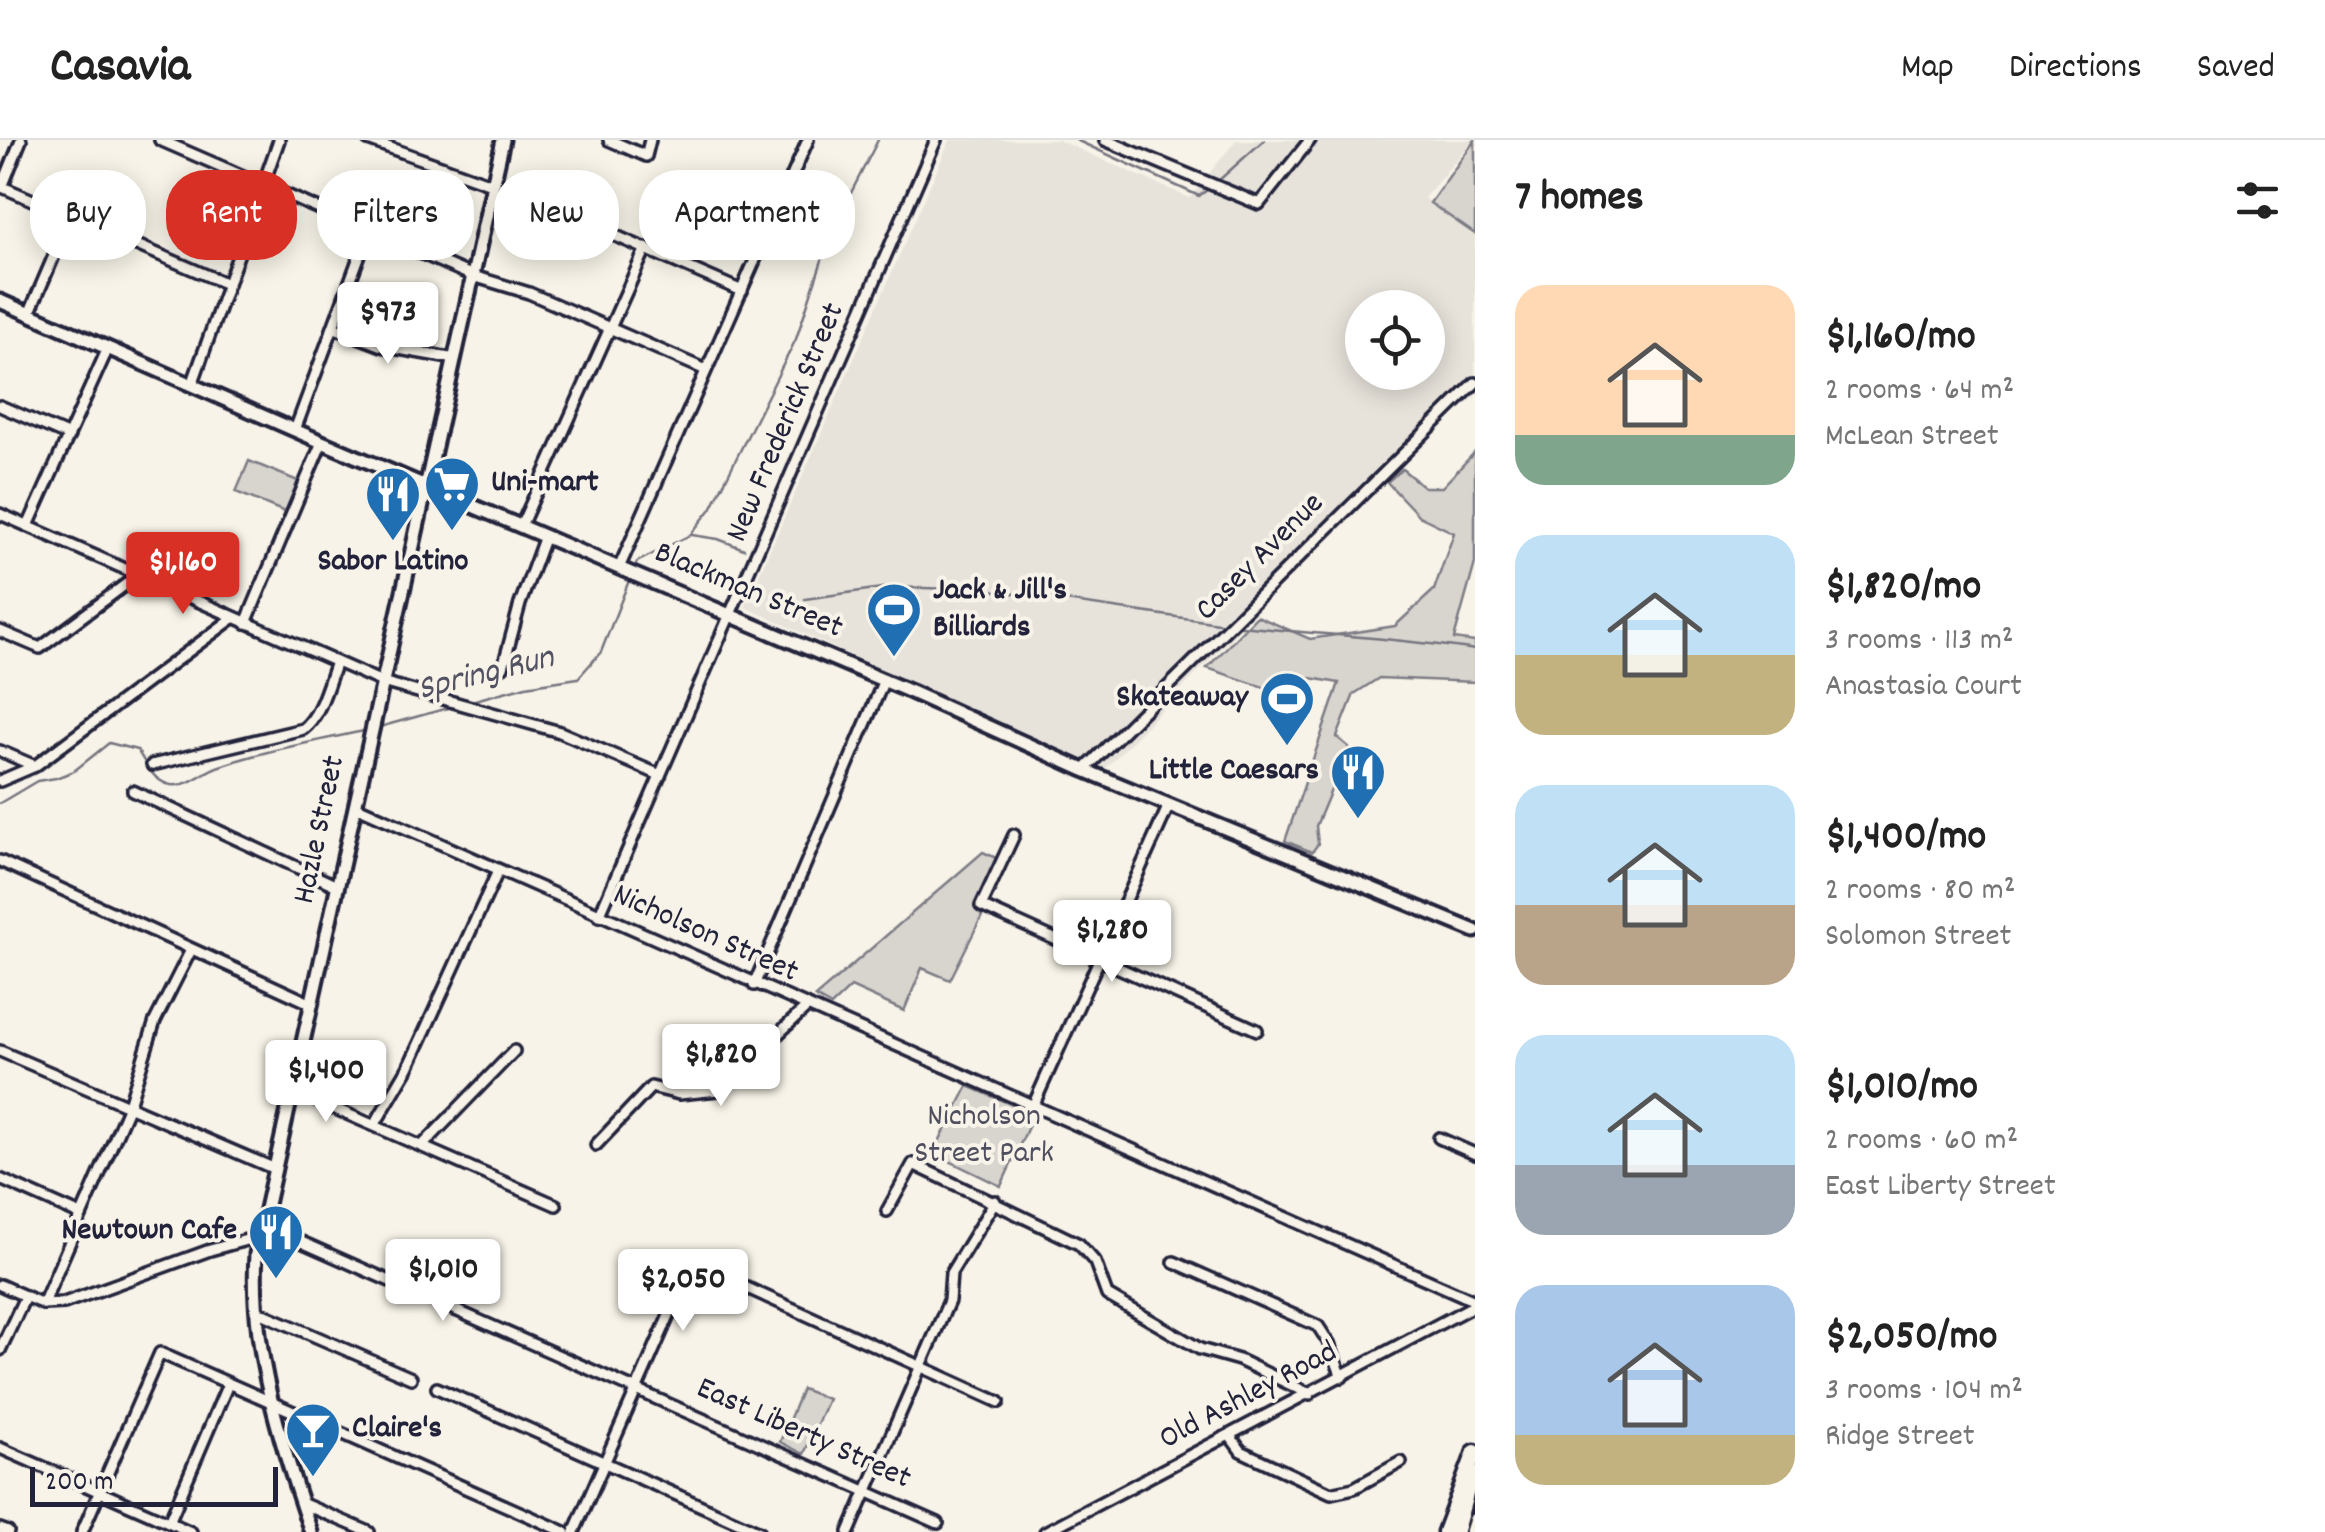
<!DOCTYPE html>
<meta charset="utf-8">
<style>
:root{--surface:#fff;--page:#f2f2f2;--text:#222;--muted:#767676;--line:#e0e0e0;--accent:#d93025}
body{margin:0;font-family:Dekko,sans-serif;background:var(--page);color:var(--text);height:100vh;display:flex;flex-direction:column;font-size:38px;white-space:nowrap}
*{box-sizing:border-box;margin:0}
p{font-size:32px;color:var(--muted)}
.icon{flex:none;width:55px;height:55px;fill:none;stroke:currentColor;stroke-width:2;stroke-linecap:round;stroke-linejoin:round}
.map{position:relative;flex:1;overflow:hidden}
.details{display:flex;flex-direction:column;background:var(--surface);width:850px}
.details>*{flex:none}
.banner{position:absolute;left:30px;top:30px;width:950px;height:90px;display:flex;gap:20px}
.tools{position:absolute;left:1345px;top:150px;display:grid;gap:20px}
.tools a{display:grid;place-items:center;width:100px;height:100px;border-radius:50%;background:var(--surface);box-shadow:0 5px 25px #0003;font-size:50px}
.scale{position:absolute;left:30px;bottom:25px;width:248px;box-sizing:border-box;padding-left:10px;border:5px solid #22223b;border-top:0;font-size:28px;line-height:35px;white-space:nowrap;color:#22223b;-webkit-text-stroke:8px #f7f3e8;paint-order:stroke}
.price{position:absolute;translate:-50% -85px;padding:0 22px;border-radius:10px;background:#fff;color:#222;font-size:32px;line-height:65px;filter:drop-shadow(0 2px 5px #0008)}
.price::after{content:'';position:absolute;left:50%;top:60px;width:30px;height:22px;margin-left:-15px;background:inherit;clip-path:polygon(0 0,100% 0,50% 100%)}
.price.on{background:var(--accent);color:#fff}
ul{padding:0;list-style:none}
li{display:flex;align-items:center;gap:30px;height:250px;padding:0 40px}
li span{display:grid;place-items:center;flex:none;width:280px;height:200px;border-radius:30px;color:#555}
li>.icon{margin-inline-start:auto}
span .icon{width:120px;height:120px;fill:#fffc;stroke-width:1}
li b{font-size:42px}
h2{display:flex;justify-content:space-between;align-items:center;height:120px;padding:0 40px;font-size:42px}
.pill{padding:0 35px;border-radius:40px;background:var(--surface);box-shadow:0 5px 25px #0003;font-size:35px;line-height:90px}
.pill.on{background:var(--accent);color:#fff}
header{display:flex;align-items:center;gap:60px;box-sizing:border-box;height:140px;padding:0 50px;background:var(--surface);border-bottom:2px solid var(--line)}
header strong{font-size:48px}
nav{display:flex;gap:55px;margin-inline-start:auto;font-size:35px}
main{display:flex;flex:1;min-height:0}
.map>svg:first-child{display:block}
.built{fill:#e7e3db;fill-rule:evenodd}
.green{fill:#d8d5cf;stroke:#7d7c85;stroke-width:2.5}
.lines{fill:none;stroke-linecap:round;stroke-linejoin:round}
.stream{stroke:#76747f;stroke-width:2.5}
.minor-casing{stroke:#22223b;stroke-width:16}
.major-casing{stroke:#22223b;stroke-width:19}
.highway-casing{stroke:#22223b;stroke-width:21}
.minor{stroke:#f7f3e8;stroke-width:9}
.major{stroke:#f7f3e8;stroke-width:11}
.highway{stroke:#f7f3e8;stroke-width:14}
.labels{text-anchor:middle;dominant-baseline:central;stroke-width:8;stroke-linejoin:round;paint-order:stroke}
.street-label{font-size:32px;fill:#22223b;stroke:#f7f3e8}
.poi-label{font-size:32px;font-weight:bold;fill:#22223b;stroke:#f7f3e8;text-anchor:start}
.park-label{font-size:32px;fill:#504f60;stroke:#f7f3e8}
.water-label{font-size:35px;font-style:italic;fill:#535263;stroke:#f7f3e8}
</style>
<header>
<strong>Casavia</strong>
<nav><a>Map</a><a>Directions</a><a>Saved</a></nav>
</header>
<main>
<div class="map">
<svg width="1475" height="1392" viewBox="0 0 1475 1392">
<rect width="100%" height="100%" fill="#f7f3e8"/>
<filter id="ink" filterUnits="userSpaceOnUse"><feTurbulence type="fractalNoise" baseFrequency=".01" numOctaves="2"/><feDisplacementMap in="SourceGraphic" scale="20" xChannelSelector="R" yChannelSelector="G"/><feConvolveMatrix kernelMatrix="1 2 1 2 8 2 1 2 1" color-interpolation-filters="sRGB"/></filter>
<g filter="url(#ink)">
<!-- built -->
<path class="built" d="M950,0H1058L1190,58L1236,0H1473L1424,58L1475,96V257L1404,318L1104,630L745,467ZM1362,168H1428V232H1362Z"/>
<!-- green -->
<g class="green">
<polygon points="1475,0 1475,94 1430,63"/>
<polygon points="1475,312 1475,423 1454,499 1475,502 1475,542 1379,538 1354,554 1337,597 1349,607 1316,686 1318,704 1312,712 1285,701 1339,543 1311,538 1281,553 1207,528 1257,476 1310,499 1395,486 1434,450 1454,393 1419,376 1387,342 1402,329 1424,347 1442,347"/>
<polygon points="249,321 298,341 285,372 236,352"/>
<polygon points="983,712 996,718 976,770 982,776 950,840 922,828 904,871 851,847 831,866 815,857"/>
<polygon points="968,946 1034,974 1001,1046 933,1013"/>
<polygon points="802,1249 828,1259 804,1314 780,1302"/>
</g>
<g class="lines">
<!-- stream -->
<g class="stream">
<polyline points="1076,0 1199,56 1211,47"/>
<polyline points="1217,42 1264,0"/>
<polyline points="692,395 718,399 744,409"/>
<polyline points="633,431 637,422 690,395 711,369 796,199 832,90 878,0"/>
<polyline points="805,459 889,447 990,450 1225,484"/>
<path d="M1233,485C1314,495 1395,497 1475,510"/>
<polyline points="468,562 526,546 578,538 601,512 630,438"/>
<polyline points="376,588 455,566"/>
<path d="M0,663L37,641L56,638L74,631L109,603L137,610C146,623 151,638 167,644C185,650 201,633 217,627C265,610 318,601 368,590"/>
</g>
<!-- minor casing -->
<g class="minor-casing">
<g id="minor">
<polyline points="160,0 473,136 529,153 706,230"/>
<polyline points="368,0 494,45"/>
<polyline points="609,0 646,16 650,0"/>
<polyline points="1105,0 1259,64 1310,0"/>
<polyline points="0,46 227,144"/>
<polyline points="2,47 21,0"/>
<polyline points="492,53 547,66 742,151"/>
<polyline points="29,174 71,76"/>
<polyline points="335,188 382,206 455,219"/>
<polyline points="192,245 279,0"/>
<polyline points="0,266 69,296"/>
<polyline points="295,290 369,90"/>
<polyline points="0,374 382,542 560,592 660,635"/>
<polyline points="28,386 108,208"/>
<polyline points="521,386 646,108"/>
<polyline points="619,428 808,0"/>
<polyline points="246,483 322,302"/>
<polyline points="0,491 40,508 137,436"/>
<polyline points="503,527 520,464 545,396"/>
<polyline points="0,611 35,626"/>
<path d="M152,625L303,589C321,575 328,543 336,522"/>
<polyline points="1084,630 1475,243"/>
<polyline points="0,641 35,626 233,478"/>
<polyline points="133,651 337,746"/>
<polyline points="355,666 1475,1161"/>
<polyline points="1014,695 981,766 1257,890"/>
<polyline points="0,721 312,864"/>
<polyline points="599,776 936,0"/>
<polyline points="754,845 884,540"/>
<polyline points="0,911 275,1029"/>
<polyline points="292,950 556,1065"/>
<polyline points="1033,966 1169,665"/>
<polyline points="375,984 408,928 498,731"/>
<polyline points="1439,998 1475,1014"/>
<polyline points="596,1005 651,947 679,954 718,950 807,867"/>
<polyline points="422,1006 514,911"/>
<polyline points="0,1039 81,1075"/>
<polyline points="887,1071 913,1024 1079,1104 1095,1122 1107,1155 1200,1209 1239,1220 1310,1254"/>
<polyline points="263,1085 938,1383"/>
<polyline points="1174,1122 1318,1186 1329,1203 1342,1237"/>
<polyline points="0,1145 43,1164 64,1163 210,1110 261,1096"/>
<polyline points="43,1164 128,968 155,881 191,810"/>
<polyline points="257,1171 411,1238"/>
<polyline points="0,1210 25,1157"/>
<polyline points="437,1248 760,1392"/>
<polyline points="1230,1296 1241,1311 1331,1353 1354,1348 1401,1322"/>
<polyline points="0,1308 191,1392"/>
<polyline points="301,1363 369,1392"/>
<polyline points="169,1382 228,1244"/>
<polyline points="0,1389 8,1392"/>
<polyline points="82,1392 160,1213 565,1392"/>
<polyline points="574,1392 692,1123 999,1262"/>
<polyline points="849,1392 949,1161 951,1133 995,1061"/>
<polyline points="1045,1392 1475,1165"/>
</g>
</g>
<!-- major casing -->
<g class="major-casing">
<g id="major">
<polyline points="0,161 322,302 911,552 1084,630 1475,791"/>
<path d="M311,1392C281,1304 250,1208 256,1114L503,0"/>
<polyline points="1457,1392 1474,1331"/>
<polyline points="1471,1392 1475,1379"/>
</g>
</g>
<!-- highway casing -->
<g class="highway-casing">
<polyline id="highway" points="1445,1392 1475,1312"/>
</g>
<!-- minor -->
<use href="#minor" class="minor"/>
<!-- major -->
<use href="#major" class="major"/>
<!-- highway -->
<use href="#highway" class="highway"/>
</g>
</g>
<!-- icons -->
<defs>
<g id="supermarket-pin" transform="scale(2.875)"><path d="M0 17L-7.5 6A9.5 9.5 0 1 1 7.5 6Z" fill="#1f6fb2" stroke="#f7f3e8"/><path d="M-6-5.5h2.5l.6 2H6L4.5 2H-2.5L-4.4-4H-6ZM-1.5 3.2a1.3 1.3 0 1 0 .1 0ZM3 3.2a1.3 1.3 0 1 0 .1 0Z" fill="#fff"/></g>
<g id="restaurant-pin" transform="scale(2.875)"><path d="M0 17L-7.5 6A9.5 9.5 0 1 1 7.5 6Z" fill="#1f6fb2" stroke="#f7f3e8"/><path d="M-5-6h1v4h1v-4h1v4h1v-4h1v5L-1.5 .5V6h-2V.5L-5-1ZM5-6V6H3V1.5H1.5Q1.5-4 5-6Z" fill="#fff"/></g>
<g id="stadium-pin" transform="scale(2.875)"><path d="M0 17L-7.5 6A9.5 9.5 0 1 1 7.5 6Z" fill="#1f6fb2" stroke="#f7f3e8"/><path d="M0-5a6.5 5 0 1 0 0 10a6.5 5 0 1 0 0-10ZM-3.5-1.8h7v3.6h-7Z" fill="#fff"/></g>
<g id="bar-pin" transform="scale(2.875)"><path d="M0 17L-7.5 6A9.5 9.5 0 1 1 7.5 6Z" fill="#1f6fb2" stroke="#f7f3e8"/><path d="M-6-5H6L.8 .8V4.5H3.5V6h-7V4.5H-.8V.8Z" fill="#fff"/></g>
</defs>
<g fill-rule="evenodd">
<use href="#supermarket-pin" x="452" y="344"/>
<use href="#restaurant-pin" x="393" y="354"/>
<use href="#stadium-pin" x="894" y="470"/>
<use href="#stadium-pin" x="1287" y="559"/>
<use href="#restaurant-pin" x="1358" y="632"/>
<use href="#restaurant-pin" x="276" y="1092"/>
<use href="#bar-pin" x="313" y="1290"/>
</g>
<g class="labels">
<!-- street labels -->
<g class="street-label">
<text transform="translate(787 283) rotate(-67)">New Frederick Street</text>
<text transform="translate(1261 418) rotate(-45)">Casey Avenue</text>
<text transform="translate(748 452) rotate(23)">Blackman Street</text>
<text transform="translate(321 690) rotate(-78)">Hazle Street</text>
<text transform="translate(705 795) rotate(24)">Nicholson Street</text>
<text transform="translate(1249 1257) rotate(-28)">Old Ashley Road</text>
<text transform="translate(803 1295) rotate(24)">East Liberty Street</text>
</g>
<!-- poi labels -->
<g class="poi-label">
<text x="491" y="344">Uni-mart</text>
<text x="393" y="423" text-anchor="middle">Sabor Latino</text>
<text x="933" y="452">Jack &amp; Jill's<tspan x="933" dy="37">Billiards</tspan></text>
<text x="1248" y="559" text-anchor="end">Skateaway</text>
<text x="1319" y="632" text-anchor="end">Little Caesars</text>
<text x="237" y="1092" text-anchor="end">Newtown Cafe</text>
<text x="352" y="1290">Claire's</text>
</g>
<!-- park labels -->
<g class="park-label">
<text x="984" y="978">Nicholson<tspan x="984" dy="37">Street Park</tspan></text>
</g>
<!-- water labels -->
<g class="water-label">
<text transform="translate(486 535) rotate(-14)">Spring Run</text>
</g>
</g>
</svg>
<div class="tools">
<a><svg class="icon" aria-label="locate" viewBox="0 0 24 24"><circle cx="12" cy="12" r="6"/><path d="M12 2v4M12 18v4M2 12h4M18 12h4"/></svg></a>
</div>
<div class="scale">200 m</div>
<b class="price" style="left:388px;top:227px">$973</b>
<b class="price on" style="left:183px;top:477px">$1,160</b>
<b class="price" style="left:1112px;top:845px">$1,280</b>
<b class="price" style="left:721px;top:969px">$1,820</b>
<b class="price" style="left:326px;top:985px">$1,400</b>
<b class="price" style="left:443px;top:1184px">$1,010</b>
<b class="price" style="left:683px;top:1194px">$2,050</b>
<div class="banner">
<a class="pill">Buy</a>
<a class="pill on">Rent</a>
<a class="pill">Filters</a>
<a class="pill">New</a>
<a class="pill">Apartment</a>
</div>
</div>
<section class="details">
<h2>7 homes<svg class="icon" aria-label="filters" viewBox="0 0 24 24"><path d="M4 7h16M4 17h16"/><circle cx="9" cy="7" r="2"/><circle cx="15" cy="17" r="2"/></svg></h2>
<ul>
<li><span style="background:linear-gradient(#ffd9b3 75%,#7fa58c 0)"><svg class="icon" aria-label="home" viewBox="0 0 24 24"><path d="M3 11l9-7 9 7M6 9v11h12V9"/></svg></span><div><b>$1,160/mo</b><p>2 rooms · 64 m²</p><p>McLean Street</p></div></li>
<li><span style="background:linear-gradient(#bfe0f5 60%,#c2b280 0)"><svg class="icon" aria-label="home" viewBox="0 0 24 24"><path d="M3 11l9-7 9 7M6 9v11h12V9"/></svg></span><div><b>$1,820/mo</b><p>3 rooms · 113 m²</p><p>Anastasia Court</p></div></li>
<li><span style="background:linear-gradient(#bfe0f5 60%,#b9a48a 0)"><svg class="icon" aria-label="home" viewBox="0 0 24 24"><path d="M3 11l9-7 9 7M6 9v11h12V9"/></svg></span><div><b>$1,400/mo</b><p>2 rooms · 80 m²</p><p>Solomon Street</p></div></li>
<li><span style="background:linear-gradient(#bfe0f5 65%,#9aa5b1 0)"><svg class="icon" aria-label="home" viewBox="0 0 24 24"><path d="M3 11l9-7 9 7M6 9v11h12V9"/></svg></span><div><b>$1,010/mo</b><p>2 rooms · 60 m²</p><p>East Liberty Street</p></div></li>
<li><span style="background:linear-gradient(#a9c7e8 75%,#c2b280 0)"><svg class="icon" aria-label="home" viewBox="0 0 24 24"><path d="M3 11l9-7 9 7M6 9v11h12V9"/></svg></span><div><b>$2,050/mo</b><p>3 rooms · 104 m²</p><p>Ridge Street</p></div></li>
</ul>
</section>
</main>
